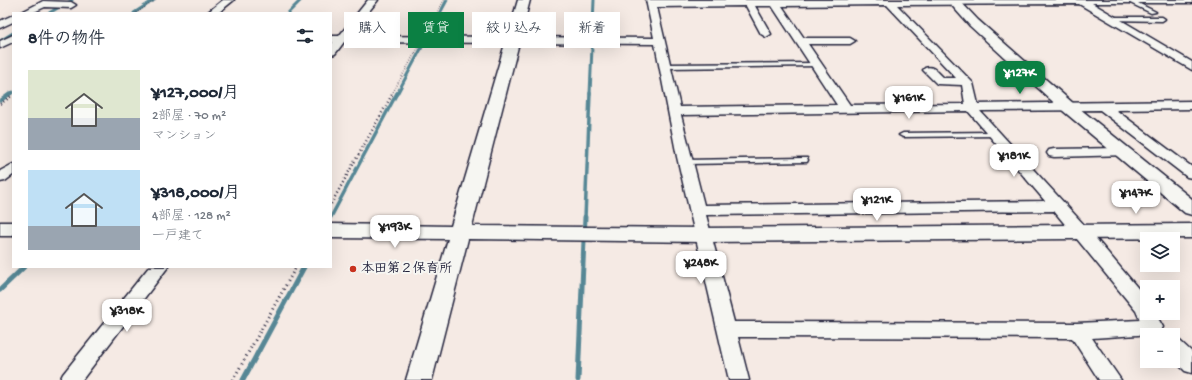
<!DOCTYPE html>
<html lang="ja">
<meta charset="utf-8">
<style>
:root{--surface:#fff;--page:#f6f6f7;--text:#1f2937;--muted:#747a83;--accent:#0b8043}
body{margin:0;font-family:"Gochi Hand","Klee One",sans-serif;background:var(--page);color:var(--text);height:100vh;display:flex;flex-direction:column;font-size:15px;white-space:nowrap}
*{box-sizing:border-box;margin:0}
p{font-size:13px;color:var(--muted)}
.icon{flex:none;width:22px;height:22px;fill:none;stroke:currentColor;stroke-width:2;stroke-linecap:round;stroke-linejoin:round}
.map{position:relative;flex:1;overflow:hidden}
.side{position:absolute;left:12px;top:12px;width:320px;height:256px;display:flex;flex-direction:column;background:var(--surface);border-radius:0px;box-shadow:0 4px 16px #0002}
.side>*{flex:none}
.banner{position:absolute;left:344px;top:12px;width:380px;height:36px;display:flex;gap:8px}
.fabs{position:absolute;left:1140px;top:232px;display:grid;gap:8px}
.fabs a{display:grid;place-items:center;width:40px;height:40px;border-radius:0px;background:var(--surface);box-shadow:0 4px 16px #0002;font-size:20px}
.price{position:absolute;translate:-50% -34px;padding:0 9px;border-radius:8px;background:#fff;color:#222;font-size:13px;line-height:26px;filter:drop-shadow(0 1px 2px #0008)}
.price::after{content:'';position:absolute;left:50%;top:24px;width:12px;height:9px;margin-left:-6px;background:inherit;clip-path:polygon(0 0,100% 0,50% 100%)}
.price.active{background:var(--accent);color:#fff}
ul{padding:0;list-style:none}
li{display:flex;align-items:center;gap:12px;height:100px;padding:0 16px}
li span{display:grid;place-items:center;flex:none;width:112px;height:80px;border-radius:0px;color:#555}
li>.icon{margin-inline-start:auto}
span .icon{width:48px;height:48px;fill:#fffc;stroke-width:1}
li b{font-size:17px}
h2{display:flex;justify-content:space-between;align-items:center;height:48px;padding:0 16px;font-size:17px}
.chip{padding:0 14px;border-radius:0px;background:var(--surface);box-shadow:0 4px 16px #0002;font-size:14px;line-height:36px}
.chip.active{background:var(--accent);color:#fff}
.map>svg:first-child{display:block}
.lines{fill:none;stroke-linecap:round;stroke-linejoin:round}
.stream-far2{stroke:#568795;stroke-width:3}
.stream-far1{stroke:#568795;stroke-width:3.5}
.stream{stroke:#568795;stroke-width:5}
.service-casing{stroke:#22223b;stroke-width:3}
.minor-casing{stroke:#22223b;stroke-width:3}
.tertiary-casing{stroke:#22223b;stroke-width:3}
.path-far2{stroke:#22223b;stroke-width:1.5;stroke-dasharray:0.5 2;stroke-linecap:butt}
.path-far1{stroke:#22223b;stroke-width:2.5;stroke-dasharray:1 3;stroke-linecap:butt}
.path{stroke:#22223b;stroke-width:3;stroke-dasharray:1 3.5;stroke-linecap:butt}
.service{fill:#f6f6f2;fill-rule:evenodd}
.minor{fill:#f6f6f2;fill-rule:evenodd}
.tertiary{fill:#f6f6f2;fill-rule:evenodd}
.poi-dot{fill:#c8321e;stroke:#f6f6f2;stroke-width:1.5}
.labels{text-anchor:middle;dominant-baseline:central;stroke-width:4;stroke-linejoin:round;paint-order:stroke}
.poi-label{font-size:13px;font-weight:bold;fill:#22223b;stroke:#f6f6f2;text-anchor:start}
</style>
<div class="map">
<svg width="1192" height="380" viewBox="0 0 1192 380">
<rect width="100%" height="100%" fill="#f5eae4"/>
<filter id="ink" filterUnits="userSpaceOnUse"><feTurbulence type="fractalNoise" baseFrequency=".025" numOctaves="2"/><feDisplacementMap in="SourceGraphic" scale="8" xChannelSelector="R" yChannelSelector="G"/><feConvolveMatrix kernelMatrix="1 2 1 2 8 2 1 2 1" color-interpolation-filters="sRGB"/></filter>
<g filter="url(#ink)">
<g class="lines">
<!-- stream-far2 -->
<g class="stream-far2">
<polyline points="49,13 72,0"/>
<polyline points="134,13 154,0"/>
<polyline points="288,13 301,0"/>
<polyline points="0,41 13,33"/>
<polyline points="10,94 13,92"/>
<polyline points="397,94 447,0"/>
<polyline points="590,94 594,0"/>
</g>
<!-- stream-far1 -->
<g class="stream-far1">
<polyline points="0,101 11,93"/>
<polyline points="331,217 397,93"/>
<polyline points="585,218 590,93"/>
</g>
<!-- stream -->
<g class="stream">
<polyline points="0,290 24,267"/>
<polyline points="243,380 304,267"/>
<polyline points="578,380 585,217"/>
</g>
<!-- service casing -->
<g class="service-casing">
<g id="service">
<polygon points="1128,0 1132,0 1156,12 1151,13 1128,2"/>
<polygon points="1111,17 1162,17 1165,19 1162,21 1109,20 1108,19"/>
<polygon points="817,63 820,65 819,66 666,68 663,66 666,64"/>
<polygon points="993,132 996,132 997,134 996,136 903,137 899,135 903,133"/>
<polygon points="804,158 807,158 808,160 807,162 686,164 682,162 686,160"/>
</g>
</g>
<!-- minor casing -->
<g class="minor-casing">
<g id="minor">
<polygon points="223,0 234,0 218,13 207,13"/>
<path d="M368,0H378L349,36L654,38L646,0H1192V3H1092L1192,62V70L1079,4L897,5L973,83L978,104L1192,101V109L1116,110L1192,167V178L1187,177L1100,110L980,111L1087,228L1147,299V313H1155L1163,327L1160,332L1153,334L1092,338L1121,380H1099L1072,338L738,337L749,380H729L677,157L655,44L344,42L335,54L331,55V45L333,42H331V36H339ZM887,5L956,78H944C938,73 934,65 925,68L923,70L937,84L962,85L965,104L850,105L808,44H850L855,41L850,38H804L782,6ZM746,6L761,34L766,37L771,34L755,6H772L837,105L680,107L657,7ZM968,111L1045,201L704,205L681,115ZM1054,211L1136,311L1140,320L1077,323L734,322L706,215Z"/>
<polygon points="43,1 71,2 76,5 71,8 45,7 32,13 20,13"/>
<polygon points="13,15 13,22 0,28 0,21"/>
<polygon points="13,35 13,42 0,48 0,41"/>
<polygon points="1123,148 1128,149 1130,152 1128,155 1054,157 1049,156 1047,153 1049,150 1054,149"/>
<polygon points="13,164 13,175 5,181 0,182 0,171"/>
<polygon points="149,267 168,267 82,380 60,380 63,374"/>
<polygon points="1173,339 1180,341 1192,352 1192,373 1185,371 1173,359"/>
</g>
</g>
<!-- tertiary casing -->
<g class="tertiary-casing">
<g id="tertiary">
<polygon points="518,0 530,0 472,226 703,228 1192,224 1192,238 703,242 468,239 432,380 406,380 448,239 331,238 331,224 451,226"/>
<polygon points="947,0 959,0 978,20 1074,104 1192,199 1192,215 1185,213 1062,110 970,26"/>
<rect x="0" y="222" width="13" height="14"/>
</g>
</g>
<!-- path-far2 -->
<g class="path-far2">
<polyline points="136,13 156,0"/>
<polyline points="427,31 444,0"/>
<polyline points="392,94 418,48"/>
</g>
<!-- path-far1 -->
<g class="path-far1">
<polyline points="0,104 13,95"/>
<polyline points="331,204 393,93"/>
</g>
<!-- path -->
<polyline class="path" points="233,380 296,267"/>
<!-- service -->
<use href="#service" class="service"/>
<!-- minor -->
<use href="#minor" class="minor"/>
<!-- tertiary -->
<use href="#tertiary" class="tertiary"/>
</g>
</g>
<!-- markers -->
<circle class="poi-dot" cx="353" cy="269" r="4"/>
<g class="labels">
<!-- poi labels -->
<g class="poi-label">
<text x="361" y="269">本田第２保育所</text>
</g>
</g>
</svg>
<div class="fabs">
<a><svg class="icon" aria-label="layers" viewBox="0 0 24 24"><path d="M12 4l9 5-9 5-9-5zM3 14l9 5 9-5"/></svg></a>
<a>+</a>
<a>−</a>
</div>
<b class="price active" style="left:1020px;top:95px">¥127K</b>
<b class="price" style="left:909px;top:120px">¥161K</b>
<b class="price" style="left:1014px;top:178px">¥181K</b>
<b class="price" style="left:1136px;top:215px">¥147K</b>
<b class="price" style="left:877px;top:222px">¥121K</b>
<b class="price" style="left:395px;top:249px">¥193K</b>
<b class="price" style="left:701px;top:285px">¥248K</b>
<b class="price" style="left:127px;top:333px">¥318K</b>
<div class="banner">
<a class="chip">購入</a>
<a class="chip active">賃貸</a>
<a class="chip">絞り込み</a>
<a class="chip">新着</a>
</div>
<section class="side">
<h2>8件の物件<svg class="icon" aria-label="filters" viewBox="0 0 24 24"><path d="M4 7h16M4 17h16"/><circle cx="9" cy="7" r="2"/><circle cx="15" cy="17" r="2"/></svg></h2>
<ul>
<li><span style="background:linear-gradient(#dfe7d0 60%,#9aa5b1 0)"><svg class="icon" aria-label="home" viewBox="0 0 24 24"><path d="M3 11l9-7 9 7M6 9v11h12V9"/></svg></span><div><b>¥127,000/月</b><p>2部屋 · 70 m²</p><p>マンション</p></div></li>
<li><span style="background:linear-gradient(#bfe0f5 70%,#9aa5b1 0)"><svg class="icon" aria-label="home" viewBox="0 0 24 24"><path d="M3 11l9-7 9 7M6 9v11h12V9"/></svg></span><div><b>¥318,000/月</b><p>4部屋 · 128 m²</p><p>一戸建て</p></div></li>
</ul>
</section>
</div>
